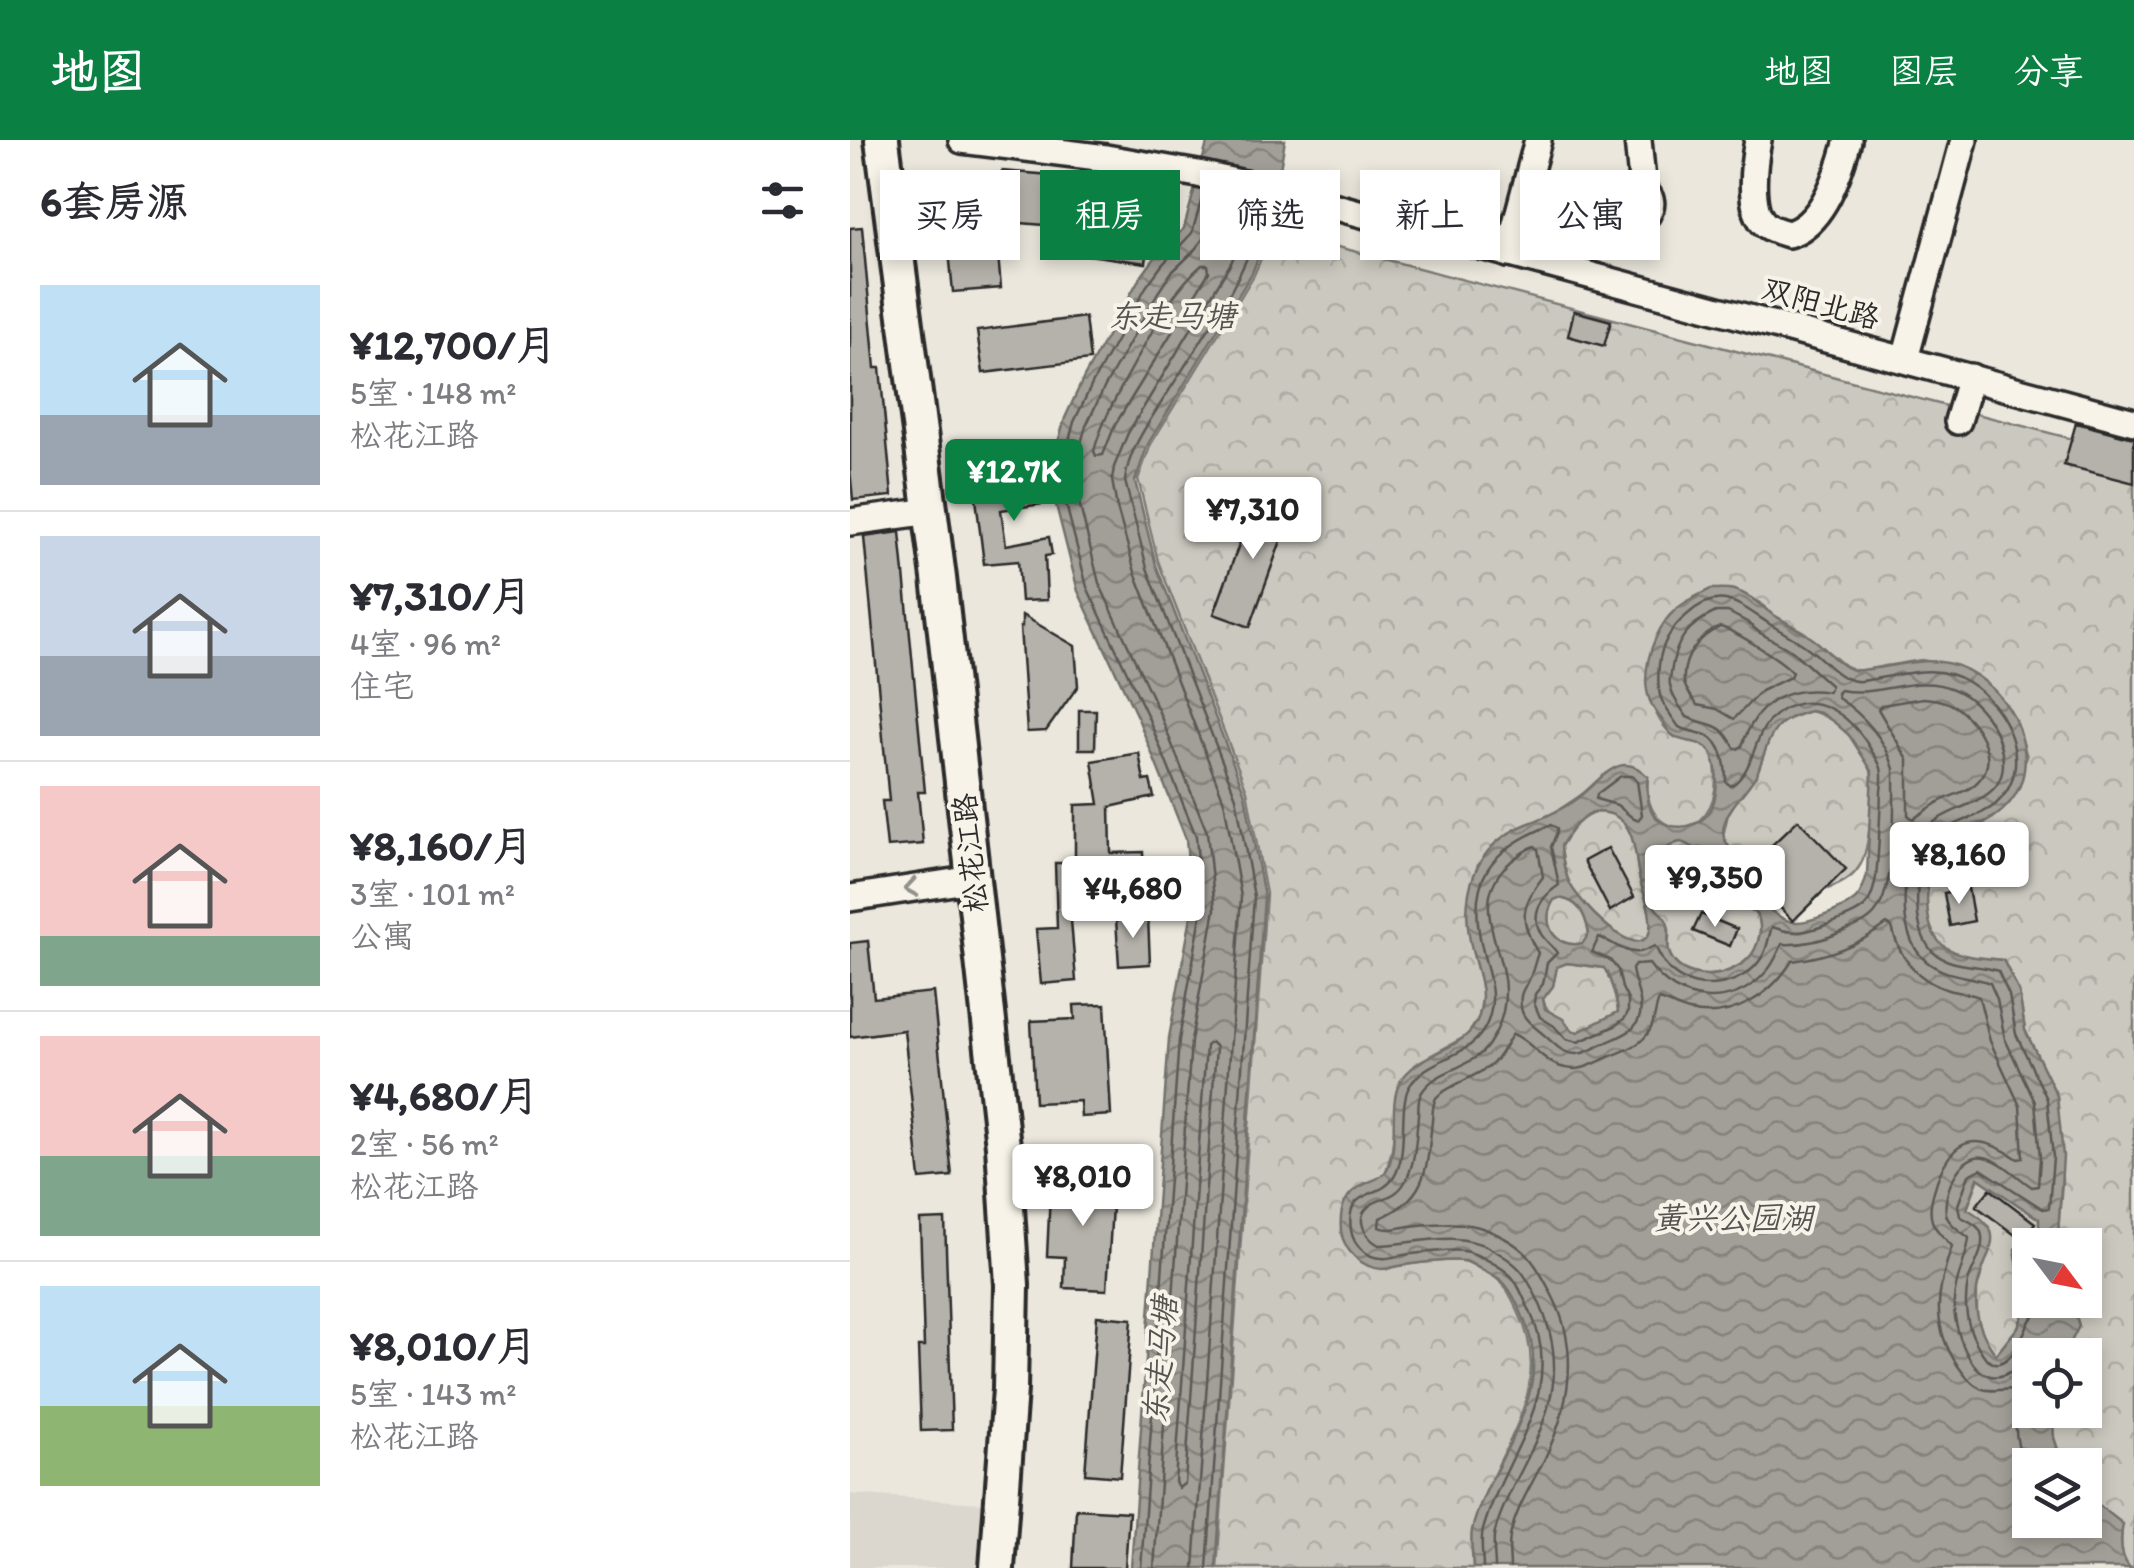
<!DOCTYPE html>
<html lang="zh">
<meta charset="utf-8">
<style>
:root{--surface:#fff;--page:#f2f2f3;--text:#2b2b33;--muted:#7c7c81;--line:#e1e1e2;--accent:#0b8043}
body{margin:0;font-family:Itim,"LXGW WenKai TC",sans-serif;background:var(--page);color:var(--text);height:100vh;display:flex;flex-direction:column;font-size:38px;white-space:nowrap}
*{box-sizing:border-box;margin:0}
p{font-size:32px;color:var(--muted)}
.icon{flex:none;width:55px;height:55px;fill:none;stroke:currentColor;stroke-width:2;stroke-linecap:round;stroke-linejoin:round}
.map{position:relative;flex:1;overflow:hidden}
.drawer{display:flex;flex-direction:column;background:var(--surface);width:850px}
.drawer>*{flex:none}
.guide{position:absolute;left:30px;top:30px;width:950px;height:90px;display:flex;gap:20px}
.needle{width:65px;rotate:122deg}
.tools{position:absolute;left:1162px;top:1088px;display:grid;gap:20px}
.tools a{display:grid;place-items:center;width:90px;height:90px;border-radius:0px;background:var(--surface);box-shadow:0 5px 15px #0003;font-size:50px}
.price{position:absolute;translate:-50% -85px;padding:0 22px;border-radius:10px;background:#fff;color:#222;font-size:32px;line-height:65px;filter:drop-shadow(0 2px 5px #0008)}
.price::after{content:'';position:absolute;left:50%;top:60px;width:30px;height:22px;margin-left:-15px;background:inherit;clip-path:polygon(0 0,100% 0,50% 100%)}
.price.active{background:var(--accent);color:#fff}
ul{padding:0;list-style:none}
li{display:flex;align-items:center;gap:30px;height:250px;padding:0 40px}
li+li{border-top:2px solid var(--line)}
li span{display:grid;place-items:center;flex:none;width:280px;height:200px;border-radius:0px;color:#555}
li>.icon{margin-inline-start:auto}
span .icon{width:120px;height:120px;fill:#fffc;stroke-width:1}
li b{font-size:42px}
h2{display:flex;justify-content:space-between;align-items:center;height:120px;padding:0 40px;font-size:42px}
.pill{padding:0 35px;border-radius:0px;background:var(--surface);box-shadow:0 5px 15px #0003;font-size:35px;line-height:90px}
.pill.active{background:var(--accent);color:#fff}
header{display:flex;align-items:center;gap:60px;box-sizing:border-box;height:140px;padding:0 50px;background:var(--accent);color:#fff}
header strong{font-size:48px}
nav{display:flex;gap:55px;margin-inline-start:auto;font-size:35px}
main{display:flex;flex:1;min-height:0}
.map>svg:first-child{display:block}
.built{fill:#dbd7ce}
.forest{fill:url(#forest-crowns);stroke:#7b7a75;stroke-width:2.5}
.water{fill:url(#water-waves);stroke:#72716c;stroke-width:2.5;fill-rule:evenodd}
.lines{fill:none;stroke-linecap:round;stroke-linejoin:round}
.shore{stroke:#5b5957;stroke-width:2.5}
.building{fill:#b5b2ab;stroke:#2b2b2b;stroke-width:2.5}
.minor-casing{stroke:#2b2b2b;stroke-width:32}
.major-casing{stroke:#2b2b2b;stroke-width:40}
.minor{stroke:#f7f3e8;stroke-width:25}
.major{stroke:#f7f3e8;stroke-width:32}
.oneway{stroke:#918f8a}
.labels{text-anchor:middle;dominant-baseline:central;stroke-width:8;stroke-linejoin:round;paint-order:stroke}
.street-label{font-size:30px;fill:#2b2b2b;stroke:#f7f3e8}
.water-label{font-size:32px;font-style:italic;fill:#555451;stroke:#f7f3e8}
</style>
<header>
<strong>地图</strong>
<nav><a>地图</a><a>图层</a><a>分享</a></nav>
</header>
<main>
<section class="drawer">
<h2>6套房源<svg class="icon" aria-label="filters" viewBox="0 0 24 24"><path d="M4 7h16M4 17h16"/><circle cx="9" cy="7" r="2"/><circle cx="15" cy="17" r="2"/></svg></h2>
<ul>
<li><span style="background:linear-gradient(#bfe0f5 65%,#9aa5b1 0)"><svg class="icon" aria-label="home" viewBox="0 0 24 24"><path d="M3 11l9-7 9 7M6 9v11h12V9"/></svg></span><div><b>¥12,700/月</b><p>5室 · 148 m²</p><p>松花江路</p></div></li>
<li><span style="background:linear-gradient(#c9d6e8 60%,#9aa5b1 0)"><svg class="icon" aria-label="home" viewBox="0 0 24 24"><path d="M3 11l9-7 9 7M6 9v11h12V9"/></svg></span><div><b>¥7,310/月</b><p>4室 · 96 m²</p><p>住宅</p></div></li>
<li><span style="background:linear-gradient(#f6c9c9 75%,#7fa58c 0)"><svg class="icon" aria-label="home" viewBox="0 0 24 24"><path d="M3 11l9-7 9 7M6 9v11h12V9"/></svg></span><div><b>¥8,160/月</b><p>3室 · 101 m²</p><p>公寓</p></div></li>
<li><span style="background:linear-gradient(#f6c9c9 60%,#7fa58c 0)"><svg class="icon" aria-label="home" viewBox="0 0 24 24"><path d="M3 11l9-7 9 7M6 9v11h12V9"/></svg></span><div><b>¥4,680/月</b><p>2室 · 56 m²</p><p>松花江路</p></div></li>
<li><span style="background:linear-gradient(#bfe0f5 60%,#8fb573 0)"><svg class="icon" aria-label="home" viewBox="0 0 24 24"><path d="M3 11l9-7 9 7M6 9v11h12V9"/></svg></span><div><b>¥8,010/月</b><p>5室 · 143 m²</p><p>松花江路</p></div></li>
</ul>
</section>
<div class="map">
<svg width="1284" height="1428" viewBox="0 0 1284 1428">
<defs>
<pattern id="forest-crowns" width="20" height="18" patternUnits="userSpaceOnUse" patternTransform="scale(2.5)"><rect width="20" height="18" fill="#cbc8bf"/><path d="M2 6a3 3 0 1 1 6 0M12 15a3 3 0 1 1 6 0" fill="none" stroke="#aeaca4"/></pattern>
<pattern id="water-waves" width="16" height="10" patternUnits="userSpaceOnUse" patternTransform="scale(2.5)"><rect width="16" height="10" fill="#a29f98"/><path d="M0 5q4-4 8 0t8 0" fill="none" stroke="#84827c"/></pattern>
</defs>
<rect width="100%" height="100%" fill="#ebe7dd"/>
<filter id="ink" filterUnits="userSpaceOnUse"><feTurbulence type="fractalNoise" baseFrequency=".01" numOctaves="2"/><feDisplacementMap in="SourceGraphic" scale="20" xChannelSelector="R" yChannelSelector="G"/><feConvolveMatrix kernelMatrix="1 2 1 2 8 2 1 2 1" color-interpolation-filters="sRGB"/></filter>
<g filter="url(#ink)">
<!-- built -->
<polygon class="built" points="0,1354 132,1363 127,1428 0,1428"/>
<!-- forest -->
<g class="forest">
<path d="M423,90L1284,315V1428H1280C1269,1417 1271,1399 1272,1384L1235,1354V1325H1213L1204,1298L1202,1270H1235V1215H1214L1229,1186L1221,1160H1235V1105H1209L1208,1093L1212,1041L1207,956L1175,890L1169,852L1153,820C1134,817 1108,818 1092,806C1069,787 1074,723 1095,703C1110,689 1134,688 1149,673C1161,663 1170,632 1177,617L1166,580L1107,526L1071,520L1007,531L995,526L954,492L922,474L910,463L883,450L861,449L837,461L798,530C794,551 808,588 827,597C836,602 849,601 856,607C864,613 866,626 866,635C868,705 790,704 798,637L733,654L701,675L669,688L648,702L628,724L617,772L622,809L633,852L629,877L618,895L567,923L550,943L542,1009L536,1032L527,1039L514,1044L537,1129C550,1124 599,1119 613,1121C621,1122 627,1128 634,1131C655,1141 658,1150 668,1171C709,1255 642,1312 623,1389C620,1401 623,1416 623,1428H367L416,754L397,651L308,421L288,339L301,304L404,135Z"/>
<path d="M960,571C987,577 1010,603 1020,628C1027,644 1019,713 1009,727C995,750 949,759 924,753C909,749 896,738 884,729L882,713L873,696L878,674L893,650L906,636L922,592L935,580Z"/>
<path d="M747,672C759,672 767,675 775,684C786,698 786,720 789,736C792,751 808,784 797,797C779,817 728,760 720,744C714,732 713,719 710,706C720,692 729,676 747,672Z"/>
<path d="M831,701C867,714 851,735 868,754C876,764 892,764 902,771C917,781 908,809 898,819C892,825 886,828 878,831C859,839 827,836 819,812C817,805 820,797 819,789C817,778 806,774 803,764C795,740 805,706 831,701Z"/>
<path d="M709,758C730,761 735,775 739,793L734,803C705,810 689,783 704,759Z"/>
<path d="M717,823L754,828C759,834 768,864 768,872L728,892C715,889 696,873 693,859L703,846L707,826Z"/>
<polygon points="1129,1038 1189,1079 1190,1102 1167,1107 1165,1110 1171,1144 1180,1150 1180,1160 1201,1160 1176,1167 1168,1187 1146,1215 1135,1199 1127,1178 1127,1149 1131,1135 1117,1069"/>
</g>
<!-- water -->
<g class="water">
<polygon points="358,0 435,0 420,88 402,133 298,304 285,341 306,425 395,654 414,757 366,1428 281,1428 319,898 342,771 336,699 289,581 228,451 204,357 205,313 215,278 234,237 288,141 304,119 334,88"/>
<path d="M861,449C868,449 877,448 884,450C899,454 910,465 922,474C937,484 953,491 967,502C978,511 989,526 1003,530C1011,531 1018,529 1026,528C1054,524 1080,516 1108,526C1161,546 1200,622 1155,668C1138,686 1104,690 1091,707C1075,730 1069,789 1094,806C1111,818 1133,818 1153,820L1169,852L1175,890L1207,956L1213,1016L1208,1093L1209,1105H1180V1150L1171,1144L1165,1109L1167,1107L1189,1101V1079L1128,1038L1117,1069C1163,1094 1133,1112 1127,1149C1123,1174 1131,1195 1146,1215L1168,1187L1176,1167L1201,1160H1221L1229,1186L1214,1215H1180V1270H1202L1204,1298L1213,1325H1180V1380H1235V1354L1273,1384C1270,1399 1269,1416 1280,1428H623C623,1416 620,1402 622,1390C638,1324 702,1263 678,1190C673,1176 664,1154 654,1143C649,1137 642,1135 635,1131C628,1128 622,1123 615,1121C601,1119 569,1123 554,1125C547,1126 539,1129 532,1129C512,1128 494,1111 491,1091C489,1068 495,1052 517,1043C523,1040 532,1038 536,1031C551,1007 537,966 550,942C570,909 616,913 629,876C637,852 627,832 622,810C609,756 622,706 677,684C696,677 714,669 730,656C751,640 771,607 798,637C796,649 797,665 804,675C819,694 853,689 862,667C868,652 869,627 861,613C853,598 832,605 821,594C817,590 815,585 813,581C808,575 803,568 800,561C790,536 801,501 816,480C827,465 845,457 861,449ZM960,571L970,573L984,582L999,595L1022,631L1017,734C1011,759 1005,762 983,772C972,776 957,783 945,782C927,782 889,744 884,727C882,722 883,717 881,712C879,704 872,699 873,691C875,667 900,650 908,631C920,598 921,580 960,571ZM747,672C759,672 767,675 775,684C787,700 785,725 791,744C793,752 797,759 798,766C800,775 803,790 797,797C779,817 728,760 720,744C714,732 712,719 711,706C720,691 730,676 747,672ZM831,702C866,713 851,735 868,755C877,764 893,763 903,771C917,782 908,809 898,819C892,825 885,828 878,831C858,839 827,836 819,812C816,802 821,791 817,782C814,774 806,771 803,764C795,741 806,706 831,702ZM709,758C730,761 735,774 739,793L733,803C705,810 689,783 704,760ZM717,823L754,828C760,835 768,864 768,872L728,892L722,891L713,879L695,869L693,859L703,846L707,827Z"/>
</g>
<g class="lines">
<!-- shore -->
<g class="shore">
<path d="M352,125H358L359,132L265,285L253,315L246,316L244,311C253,277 273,245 290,213C308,181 324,149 352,125Z"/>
<path d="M866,472H878L897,482L910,493L942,511L981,546L978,552C934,545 905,565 892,606L888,609L884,607C870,580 860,587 837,577C831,568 823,559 821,549C818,540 820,542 821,533C825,501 837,485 866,472Z"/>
<path d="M870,487C884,490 933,521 942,532L940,537L911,551L884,579L867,569L847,565C843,558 835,550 834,542C832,517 849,496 870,487Z"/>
<path d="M1073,558C1084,559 1094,560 1104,566C1125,579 1150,616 1130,639C1120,652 1103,654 1089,662C1080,667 1071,674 1063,679L1058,675V620L1028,569L1032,565Z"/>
<polygon points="771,636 782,636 787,641 792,675 788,680 784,679 767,665 746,659 747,654"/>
<polygon points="361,902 366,907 335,1343 329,1348 325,1342 356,906"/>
<polyline points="291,1428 329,900 352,770 346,696 298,577 237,447 214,356 215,315 224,282 243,242 296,147 312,125 342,93 354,51"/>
<polyline points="304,1428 341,901 365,769 357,692 309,572 249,443 227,354 227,317 236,286 254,248 307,154 321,133 342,113 353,99 366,53"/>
<polyline points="344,1428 391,757 374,661 285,432 267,368 262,340 264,327 278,293 381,123 398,82 402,61"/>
<path d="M357,1428L404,757L386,657L297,428L275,341C278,310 299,282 315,257C352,198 401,133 414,64"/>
<path d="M633,1428C633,1416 630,1402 633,1390C654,1314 719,1253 679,1169C673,1158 669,1144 661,1136C652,1127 627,1113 614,1111C598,1109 571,1113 554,1115C547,1116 538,1119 532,1118C516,1118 503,1104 501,1090C495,1046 529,1061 544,1037C559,1013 548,967 559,947C578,914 623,921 638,881C648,854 637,832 632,807C616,739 640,709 701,685L707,688V692L701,707L709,745C693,756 679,772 691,794C695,801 703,806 707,813L697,823L693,844L685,854L684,863L690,877L704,886L716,899L728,902L765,886L775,878L778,872V860L772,848L768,830L760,820L742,812L749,797C761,801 775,814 789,812C795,811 800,808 805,806C810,815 813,825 822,832C848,855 895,846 912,817C918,808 918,797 922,787C929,789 937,792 945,792C959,793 1004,776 1014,767C1022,759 1024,747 1026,737C1029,709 1030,680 1031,651C1032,644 1033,635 1031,628C1029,621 1023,614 1020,608C1001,577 967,548 931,571C900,590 909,627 881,646L876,642C876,624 873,600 853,594C845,592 838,591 829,587C811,562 806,557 809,525C811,505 822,487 838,474C870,446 889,464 918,483C933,493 949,500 963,512C976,522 989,539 1006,541C1013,542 1022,539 1029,538C1059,533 1089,524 1118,542C1157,566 1186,628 1146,664C1128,679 1102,681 1086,697C1064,720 1059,789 1083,812C1101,828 1127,824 1148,831L1159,855L1166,894L1197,959L1203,1017L1199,1068L1193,1069L1131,1029L1119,1035L1108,1065L1110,1076C1119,1082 1131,1085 1132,1097C1134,1112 1122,1128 1118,1142C1113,1167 1117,1190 1131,1211C1135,1217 1139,1225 1149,1223C1166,1219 1173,1192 1181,1179C1183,1177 1190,1171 1193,1169L1194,1160"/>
<path d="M645,1428C645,1418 643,1407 644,1397C647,1378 661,1350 670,1333C702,1271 719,1224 687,1158C674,1131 668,1124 642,1109C605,1089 568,1104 529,1105C517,1099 504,1080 518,1067C528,1057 545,1060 555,1042C566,1023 566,996 568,975C569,967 567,959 572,952C587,928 623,929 639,904C649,889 655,872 655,853C656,811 619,767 654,728C663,719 672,711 685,706L688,709L693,737C670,766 669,781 688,813C685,821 684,827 681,835C679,843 672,848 671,856C668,877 680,883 693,894C704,903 710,913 726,914C737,914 745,907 755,903C769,896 786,893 790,875C793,858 784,845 782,829L785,825L799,824C827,864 882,871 916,832C924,824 927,814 932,804C953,805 972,801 991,792C1002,788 1017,783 1025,773C1047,746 1044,665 1044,629C1036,600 1013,574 988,558L987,553L990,550C1030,558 1065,533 1103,549C1122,556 1141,578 1148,598C1173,670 1099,657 1073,693C1052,723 1044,795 1076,821C1095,837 1118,835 1140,843L1147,859L1155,899L1185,962L1190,1018L1188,1046L1182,1047C1168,1038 1151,1020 1134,1017C1109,1012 1090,1058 1097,1077C1101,1087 1112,1091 1119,1098C1117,1120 1105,1137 1104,1160C1102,1184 1120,1247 1154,1235C1169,1229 1177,1212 1187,1200L1193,1203V1215"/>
<path d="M660,1428C660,1418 658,1407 660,1397C665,1370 682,1344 694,1320C720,1267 730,1211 703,1157C685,1120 675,1105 635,1089C613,1080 583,1084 559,1086C548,1088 539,1091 529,1087L530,1078C578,1058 577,1027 582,981C583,973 582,965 586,958C593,948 627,936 640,926C651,917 655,904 663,894C680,901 691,919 708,926C730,934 742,924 761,916C776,910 791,906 800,890C805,881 805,869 809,860C819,862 828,869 839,871C882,881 921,855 942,821C976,817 1010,804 1037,784L1042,787C1049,818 1067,840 1098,850C1108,853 1120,853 1129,857L1140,901L1170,966L1173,1018L1168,1019C1129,993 1104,994 1087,1041C1083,1055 1078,1067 1082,1081C1086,1092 1095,1098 1102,1106C1087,1150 1080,1185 1108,1226C1114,1235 1120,1243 1130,1248C1143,1254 1156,1247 1168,1250C1163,1286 1165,1307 1180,1342"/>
</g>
</g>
<!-- building -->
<g class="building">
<polygon points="152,31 201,35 198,65 302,79 296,123 202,110 206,86 145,81 151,148 103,152 94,60 150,54"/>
<polygon points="12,87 25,228 30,228 42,356 3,360 0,329 0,88"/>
<polygon points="724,171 761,181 754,206 718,196"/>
<polygon points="235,177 240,220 133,233 127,191"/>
<polygon points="1226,283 1284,298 1284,343 1214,325"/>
<polygon points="194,324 200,363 151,370 156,405 199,397 202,415 195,416 197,460 171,461 168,421 134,424 123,334"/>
<polygon points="406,357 442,370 400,487 364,474"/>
<polygon points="50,392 75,652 68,652 73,704 37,707 32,661 39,661 14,397"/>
<polygon points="172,475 225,506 228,546 196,591 177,592 170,487 172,487"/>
<polygon points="229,570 246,570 245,609 229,609"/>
<polygon points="289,613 294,641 300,640 304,657 260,667 261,713 293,712 294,747 261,747 262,768 220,768 226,841 191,844 186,789 207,788 205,723 225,723 225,665 249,664 242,621"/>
<polygon points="948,680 996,729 943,781 895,731"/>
<polygon points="758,708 784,757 760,771 734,721"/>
<polygon points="1118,748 1124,781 1100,786 1094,753"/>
<polygon points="851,774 887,789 880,806 843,791"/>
<polygon points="298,777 300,824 269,826 266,779"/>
<polygon points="18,801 24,858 83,852 102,1036 70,1039 54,890 0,897 0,803"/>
<polygon points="255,864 261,975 231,977 230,961 185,963 181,881 225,879 224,865"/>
<polygon points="220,1030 264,1032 257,1150 214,1148 215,1117 197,1116 200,1053 219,1054"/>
<polygon points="1140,1049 1185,1083 1172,1100 1126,1066"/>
<polygon points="95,1079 102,1290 71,1291 68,1207 74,1207 70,1080"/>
<polygon points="247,1176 282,1179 270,1337 235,1334"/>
<polygon points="226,1369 279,1372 275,1428 223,1428"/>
</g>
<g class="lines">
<!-- minor casing -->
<g class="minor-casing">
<g id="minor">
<polyline points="112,0 256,18 348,34 427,51 1284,282"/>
<path d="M788,0L793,51C802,57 803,65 797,74L783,76L776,68L777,57L786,51H793"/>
<path d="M908,0C904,21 897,70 916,85C922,90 931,92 938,94C973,85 990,31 998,0"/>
<polyline points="658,114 688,0"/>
<polyline points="1055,219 1114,0"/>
<polyline points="1108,281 1121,237"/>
<polyline points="0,382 81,371"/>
<polyline points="0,758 123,739"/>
</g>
</g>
<!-- major casing -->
<g class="major-casing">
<polyline id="major" points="32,0 89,438 153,1006 162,1145 160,1249 147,1428"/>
</g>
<!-- minor -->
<use href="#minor" class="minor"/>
<!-- major -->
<use href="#major" class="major"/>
</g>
<!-- one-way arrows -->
<defs><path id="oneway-chevron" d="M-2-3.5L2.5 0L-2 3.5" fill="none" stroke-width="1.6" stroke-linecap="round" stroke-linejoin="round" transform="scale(2.5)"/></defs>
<use class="oneway" href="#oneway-chevron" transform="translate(61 748) rotate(171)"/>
</g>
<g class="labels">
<!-- street labels -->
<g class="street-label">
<text transform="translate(971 163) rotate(15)">双阳北路</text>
<text transform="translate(120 713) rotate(-96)">松花江路</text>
</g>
<!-- water labels -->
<g class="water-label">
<text x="322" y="176">东走马塘</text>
<text x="883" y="1078">黄兴公园湖</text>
<text transform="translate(310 1220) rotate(-85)">东走马塘</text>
</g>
</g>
</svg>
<div class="tools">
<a><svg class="needle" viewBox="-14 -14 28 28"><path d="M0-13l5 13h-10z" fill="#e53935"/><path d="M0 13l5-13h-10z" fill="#7c7c81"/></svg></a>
<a><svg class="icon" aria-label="locate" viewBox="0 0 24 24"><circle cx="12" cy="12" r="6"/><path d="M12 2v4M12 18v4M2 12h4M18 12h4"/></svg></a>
<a><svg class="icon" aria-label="layers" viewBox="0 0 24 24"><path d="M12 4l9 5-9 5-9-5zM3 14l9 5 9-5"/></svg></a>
</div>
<b class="price active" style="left:164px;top:384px">¥12.7K</b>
<b class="price" style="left:403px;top:422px">¥7,310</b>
<b class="price" style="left:1109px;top:767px">¥8,160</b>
<b class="price" style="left:865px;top:790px">¥9,350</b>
<b class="price" style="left:283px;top:801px">¥4,680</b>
<b class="price" style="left:233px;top:1089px">¥8,010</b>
<div class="guide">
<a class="pill">买房</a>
<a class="pill active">租房</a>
<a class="pill">筛选</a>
<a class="pill">新上</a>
<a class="pill">公寓</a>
</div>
</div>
</main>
